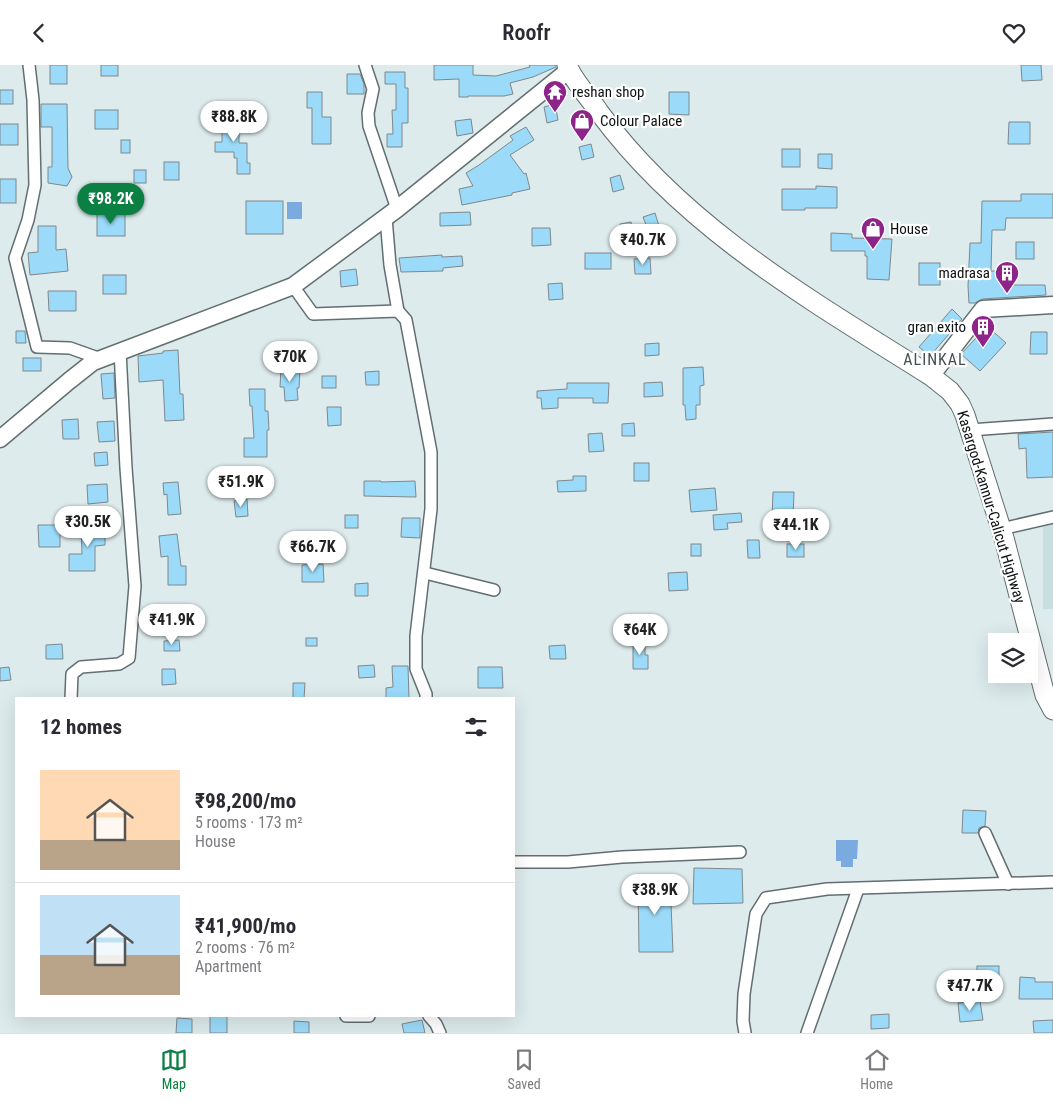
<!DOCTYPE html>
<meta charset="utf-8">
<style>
:root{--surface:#fff;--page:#f2f2f3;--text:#2b2b33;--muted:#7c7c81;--line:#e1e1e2;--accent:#0b8043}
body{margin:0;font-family:"Roboto Condensed",sans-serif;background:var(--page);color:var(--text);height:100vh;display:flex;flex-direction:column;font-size:19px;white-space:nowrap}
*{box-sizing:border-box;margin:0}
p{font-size:16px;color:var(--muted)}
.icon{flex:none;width:28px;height:28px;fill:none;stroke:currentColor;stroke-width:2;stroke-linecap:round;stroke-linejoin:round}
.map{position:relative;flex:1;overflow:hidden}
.sheet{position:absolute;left:15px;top:632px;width:500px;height:320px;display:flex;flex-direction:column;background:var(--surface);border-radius:0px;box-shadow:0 5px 20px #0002}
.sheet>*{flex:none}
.buttons{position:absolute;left:988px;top:568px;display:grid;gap:10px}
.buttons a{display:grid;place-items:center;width:50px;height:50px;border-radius:0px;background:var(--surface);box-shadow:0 5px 20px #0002;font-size:25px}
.price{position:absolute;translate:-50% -42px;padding:0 11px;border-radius:18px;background:#fff;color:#222;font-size:16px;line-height:32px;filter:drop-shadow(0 1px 2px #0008)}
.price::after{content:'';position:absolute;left:50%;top:30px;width:15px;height:11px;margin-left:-8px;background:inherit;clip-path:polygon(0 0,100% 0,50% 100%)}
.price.current{background:var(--accent);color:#fff}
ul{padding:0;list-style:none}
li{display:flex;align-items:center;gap:15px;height:125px;padding:0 25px}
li+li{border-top:1px solid var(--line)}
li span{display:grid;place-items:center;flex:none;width:140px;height:100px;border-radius:0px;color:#555}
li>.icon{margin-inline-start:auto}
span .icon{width:60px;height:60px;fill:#fffc;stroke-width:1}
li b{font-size:21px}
h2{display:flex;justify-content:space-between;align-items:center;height:60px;padding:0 25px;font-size:21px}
header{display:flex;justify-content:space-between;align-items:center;height:65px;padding:0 25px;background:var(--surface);font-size:22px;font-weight:600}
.tab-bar{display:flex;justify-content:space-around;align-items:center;height:70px;border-top:1px solid var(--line);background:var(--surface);font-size:14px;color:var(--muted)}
.tab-bar a{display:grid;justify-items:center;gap:2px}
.tab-bar .current{color:var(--accent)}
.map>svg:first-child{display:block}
.built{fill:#c7dfe0}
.water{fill:#7baae1}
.building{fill:#9bdbf9;stroke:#7e888d}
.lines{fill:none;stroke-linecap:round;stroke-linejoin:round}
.minor-casing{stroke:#626e6f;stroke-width:14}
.secondary-casing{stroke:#626e6f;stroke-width:19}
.trunk-casing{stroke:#626e6f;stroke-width:21}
.minor{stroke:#fff;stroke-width:11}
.secondary{stroke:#fff;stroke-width:16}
.trunk{stroke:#fff;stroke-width:19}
.labels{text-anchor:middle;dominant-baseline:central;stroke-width:4.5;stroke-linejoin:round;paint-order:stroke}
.poi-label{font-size:15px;fill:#0c1111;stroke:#fff;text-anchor:start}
.street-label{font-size:15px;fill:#0c1111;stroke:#fff}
.neighbourhood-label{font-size:16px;letter-spacing:1px;fill:#444f50;stroke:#fff}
</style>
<header><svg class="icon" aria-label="back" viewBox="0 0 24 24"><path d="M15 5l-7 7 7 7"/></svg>Roofr<svg class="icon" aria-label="heart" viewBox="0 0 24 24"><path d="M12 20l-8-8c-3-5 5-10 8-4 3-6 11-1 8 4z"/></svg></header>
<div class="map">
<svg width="1053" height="968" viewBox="0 0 1053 968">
<rect width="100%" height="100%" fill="#ddebec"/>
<!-- built -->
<rect class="built" x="1043" y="458" width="10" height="86"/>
<!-- water -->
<g class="water">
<rect x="287" y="137" width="15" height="17"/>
<polygon points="836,775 858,775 857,794 853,794 853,802 841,802 841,796 836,796"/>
</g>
<!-- building -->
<g class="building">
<rect x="50" y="0" width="17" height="19"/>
<rect x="101" y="0" width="17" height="11"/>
<polygon points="434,0 473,0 473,10 496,11 530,2 529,0 556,0 556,2 533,12 510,18 513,29 504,31 468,31 468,32 459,32 459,14 434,15"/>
<polygon points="1021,0 1041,0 1042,15 1022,16"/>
<polygon points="385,7 405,7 405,23 408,23 408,58 402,58 402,82 387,82 387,69 393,69 392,45 396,45 396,19 385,19"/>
<polygon points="347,9 360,9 364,19 364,29 347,29"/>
<rect x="0" y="25" width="13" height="14"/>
<polygon points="307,27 322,27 322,52 331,52 331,79 312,79 312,43 307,43"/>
<polygon points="669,27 689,27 689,50 669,49"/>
<polygon points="41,39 67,39 68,103 72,112 67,121 48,118 48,102 52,102 52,62 41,62"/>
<polygon points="555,39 558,55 547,58 544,42"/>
<rect x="95" y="45" width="23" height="19"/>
<polygon points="222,49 239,49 239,78 247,78 247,98 250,98 250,109 237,109 237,93 234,93 234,87 215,87 215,77 222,77"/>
<polygon points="471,54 473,68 457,71 455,56"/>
<polygon points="1009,57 1030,57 1030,79 1008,79"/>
<rect x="0" y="59" width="18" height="21"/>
<polygon points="526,62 534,75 510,90 524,109 526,108 530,124 512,128 512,130 462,140 459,124 473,121 466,108 479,100 513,75 510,71"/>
<rect x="121" y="75" width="9" height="13"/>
<polygon points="591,79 594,92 582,95 579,82"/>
<rect x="782" y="84" width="18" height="18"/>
<polygon points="818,89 832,89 832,104 818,103"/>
<rect x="164" y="97" width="15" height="18"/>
<rect x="134" y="105" width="12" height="13"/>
<polygon points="620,110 624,124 613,127 610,113"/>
<rect x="0" y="114" width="16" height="24"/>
<polygon points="816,121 837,122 837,143 805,143 805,145 782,145 782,124 816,124"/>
<polygon points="1021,129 1053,129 1053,153 1006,153 1005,165 992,165 991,206 1003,206 1003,220 1045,220 1046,230 982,234 975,238 969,238 968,221 970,178 981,178 982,136 1021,136"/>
<rect x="246" y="136" width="37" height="33"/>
<polygon points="470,147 471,160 440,161 440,148"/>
<rect x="97" y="148" width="28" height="23"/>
<polygon points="655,148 659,161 648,165 643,152"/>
<polygon points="631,157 633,169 623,171 620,159"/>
<polygon points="38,161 56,161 56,185 66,184 68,206 30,210 28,188 38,187"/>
<polygon points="532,163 550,163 551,180 532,181"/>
<polygon points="831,168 852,169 852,173 892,174 889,215 867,214 867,191 865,191 865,186 831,186"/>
<rect x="1016" y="177" width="18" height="17"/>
<rect x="585" y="188" width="26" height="16"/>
<polygon points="442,190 442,192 462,191 463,201 443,203 443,206 401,207 399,193"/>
<polygon points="650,193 651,209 635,209 634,194"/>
<rect x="919" y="198" width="21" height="22"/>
<polygon points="356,204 358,220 341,222 340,206"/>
<rect x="103" y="210" width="23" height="19"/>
<polygon points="562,218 563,234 549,235 548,219"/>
<polygon points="48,226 76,226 76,246 49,246"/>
<polygon points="952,244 962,254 930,291 919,282"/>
<polygon points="987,261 1006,278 980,306 961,289"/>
<polygon points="16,266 25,266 26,278 16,278"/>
<polygon points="1031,267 1047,267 1047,289 1030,289"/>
<polygon points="659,278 659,290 645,291 645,279"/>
<polygon points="178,285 180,329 183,329 184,355 165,356 163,315 139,317 138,291 163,288 163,286"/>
<rect x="23" y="293" width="18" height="13"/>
<polygon points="703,302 704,320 700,321 700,340 696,340 696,354 686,355 685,340 683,340 683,303"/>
<polygon points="281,303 300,304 299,323 297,323 298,335 285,336 284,322 280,322"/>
<polygon points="379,306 379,320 366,320 365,307"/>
<polygon points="114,308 115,333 103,334 101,309"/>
<rect x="322" y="311" width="14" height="12"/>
<polygon points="662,317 663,331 644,332 644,318"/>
<polygon points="567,318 609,318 608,338 593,338 593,333 558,333 558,343 542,344 541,333 537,333 537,326 567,324"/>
<polygon points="249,324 265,324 265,346 268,346 269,365 267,365 267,392 244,392 244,373 254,373 252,341 250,341"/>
<polygon points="327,342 341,342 341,360 328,361"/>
<polygon points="78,354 79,374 63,374 62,355"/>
<polygon points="114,356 115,376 99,377 97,357"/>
<polygon points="634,358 635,371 622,371 622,359"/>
<polygon points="1053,367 1053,412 1027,413 1026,383 1019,384 1018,369"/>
<polygon points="602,368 604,386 589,387 588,369"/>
<polygon points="107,387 108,400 95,401 94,388"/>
<rect x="634" y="398" width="15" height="18"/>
<polygon points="573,411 586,411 586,426 558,427 557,416 573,415"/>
<polygon points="364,416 381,416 381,417 415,416 416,432 364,431"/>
<polygon points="178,417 181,449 168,450 167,429 164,430 163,418"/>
<polygon points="107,419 108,437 88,439 87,420"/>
<polygon points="715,423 717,445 691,447 689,425"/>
<polygon points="773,427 794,427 793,453 772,453"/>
<polygon points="247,434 248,451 236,452 234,436"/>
<polygon points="741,448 742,457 727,458 728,464 714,465 713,450"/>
<rect x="345" y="450" width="13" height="13"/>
<polygon points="402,453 420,453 420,473 401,472"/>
<polygon points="105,458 105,480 95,481 95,506 69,506 69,489 82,489 81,459"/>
<polygon points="38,460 60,460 60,482 39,482"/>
<polygon points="177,469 181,501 186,501 186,520 168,520 168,491 161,492 159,471"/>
<polygon points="747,475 759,475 760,493 748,493"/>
<rect x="691" y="479" width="10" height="12"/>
<rect x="787" y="479" width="17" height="13"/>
<polygon points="323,499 324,517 302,517 302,500"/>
<polygon points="687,507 688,525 669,526 668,508"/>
<polygon points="368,518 368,531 355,531 355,519"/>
<rect x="306" y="573" width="11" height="8"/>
<polygon points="179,575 180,586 164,586 164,576"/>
<polygon points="633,576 645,576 645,590 648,590 648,604 633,604"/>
<polygon points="62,579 63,594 46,594 46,580"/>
<polygon points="565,580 566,594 550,594 549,581"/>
<polygon points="374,600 375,612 359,613 358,601"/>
<polygon points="392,601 408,601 409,634 386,634 386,623 393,622"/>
<polygon points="9,602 11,615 0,616 0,603"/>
<polygon points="478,602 502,602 503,623 478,623"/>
<polygon points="162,604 175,604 176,619 162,620"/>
<polygon points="293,618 305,618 304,634 293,634"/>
<polygon points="963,745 986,746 985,761 979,763 978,768 962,768"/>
<polygon points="694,803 742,804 743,838 693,839"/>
<polygon points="638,815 670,815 673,887 639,887"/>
<rect x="977" y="901" width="22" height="22"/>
<polygon points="1020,912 1035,913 1035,917 1053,917 1053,934 1019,934"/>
<polygon points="980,936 983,955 960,957 958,938"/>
<polygon points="889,949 889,963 871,964 871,950"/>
<rect x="210" y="951" width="17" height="17"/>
<polygon points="177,953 192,954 192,968 176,968"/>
<polygon points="422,955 425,968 404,968 402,959"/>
<polygon points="1053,955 1053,968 1034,968 1033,956"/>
<polygon points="294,956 309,957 309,968 294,968"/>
</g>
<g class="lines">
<!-- minor casing -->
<g class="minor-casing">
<g id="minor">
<polyline points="29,0 33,35 35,120 28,155 15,193 37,282 70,283 101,294"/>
<polyline points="365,0 373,24 368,48 369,61 397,144"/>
<polyline points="386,153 390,200 398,246"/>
<polyline points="293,221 313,249 398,246 406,255 431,387 431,444 416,571 416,604 426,629 426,634"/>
<polyline points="970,365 1053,359"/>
<polyline points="1001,464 1053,452"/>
<polyline points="425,508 494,525"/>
<polyline points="71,634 72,609 81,602 119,599 129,593 135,521 126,403 120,286"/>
<polyline points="985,768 1008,819"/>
<polyline points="514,797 568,797 622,792 740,787"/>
<polyline points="346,951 369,951"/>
<polyline points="429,951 436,959 440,968"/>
<polyline points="745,968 743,956 744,929 756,849 766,833 827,824 1053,817"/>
<polyline points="807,968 858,824"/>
</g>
</g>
<!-- secondary casing -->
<g class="secondary-casing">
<g id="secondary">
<polyline points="931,311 983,244 1053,240"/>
<polyline points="0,374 69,316 93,297 293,221 397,144 569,5"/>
</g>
</g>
<!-- trunk casing -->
<g class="trunk-casing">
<path id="trunk" d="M567,0C574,17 589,32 599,47C684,163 812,236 931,311L950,326L960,339L965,350L1004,473L1045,630L1053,645"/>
</g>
<!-- minor -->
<use href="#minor" class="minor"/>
<!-- secondary -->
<use href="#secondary" class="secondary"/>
<!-- trunk -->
<use href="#trunk" class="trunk"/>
</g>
<!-- icons -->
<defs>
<g id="temple-pin" transform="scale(1.25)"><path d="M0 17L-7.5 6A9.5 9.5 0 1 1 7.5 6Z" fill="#8e2489" stroke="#fff"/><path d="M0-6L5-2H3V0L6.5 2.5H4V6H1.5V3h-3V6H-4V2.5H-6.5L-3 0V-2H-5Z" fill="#fff"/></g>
<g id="shop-pin" transform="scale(1.25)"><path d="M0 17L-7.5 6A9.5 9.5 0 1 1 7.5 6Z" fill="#8e2489" stroke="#fff"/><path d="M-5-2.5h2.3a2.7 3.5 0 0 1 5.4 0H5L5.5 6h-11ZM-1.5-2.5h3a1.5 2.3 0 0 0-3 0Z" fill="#fff"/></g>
<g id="building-pin" transform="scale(1.25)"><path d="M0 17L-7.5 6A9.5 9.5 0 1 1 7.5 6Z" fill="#8e2489" stroke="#fff"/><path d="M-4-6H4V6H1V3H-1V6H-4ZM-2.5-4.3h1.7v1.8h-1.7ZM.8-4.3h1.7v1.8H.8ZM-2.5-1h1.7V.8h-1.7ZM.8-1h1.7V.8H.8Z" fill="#fff"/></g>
</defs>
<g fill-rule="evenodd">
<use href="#temple-pin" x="555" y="27"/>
<use href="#shop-pin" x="582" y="56"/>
<use href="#shop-pin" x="873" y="164"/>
<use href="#building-pin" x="1007" y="208"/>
<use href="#building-pin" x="983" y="262"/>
</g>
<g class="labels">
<!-- poi labels -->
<g class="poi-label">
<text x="572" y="27">reshan shop</text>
<text x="600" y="56">Colour Palace</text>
<text x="890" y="164">House</text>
<text x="990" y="208" text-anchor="end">madrasa</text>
<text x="966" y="262" text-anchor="end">gran exito</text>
</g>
<!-- street labels -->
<g class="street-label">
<text transform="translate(991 442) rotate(73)">Kasargod-Kannur-Calicut Highway</text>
</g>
<!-- neighbourhood labels -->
<g class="neighbourhood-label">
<text x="935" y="294">ALINKAL</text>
</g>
</g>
</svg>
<div class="buttons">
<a><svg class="icon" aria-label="layers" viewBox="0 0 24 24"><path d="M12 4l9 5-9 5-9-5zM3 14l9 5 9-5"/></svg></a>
</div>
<b class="price" style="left:234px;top:78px">₹88.8K</b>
<b class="price current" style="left:111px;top:160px">₹98.2K</b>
<b class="price" style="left:643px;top:201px">₹40.7K</b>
<b class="price" style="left:290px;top:318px">₹70K</b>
<b class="price" style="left:241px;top:443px">₹51.9K</b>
<b class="price" style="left:88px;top:483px">₹30.5K</b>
<b class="price" style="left:796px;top:486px">₹44.1K</b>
<b class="price" style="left:313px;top:508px">₹66.7K</b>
<b class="price" style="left:172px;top:581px">₹41.9K</b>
<b class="price" style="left:640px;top:591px">₹64K</b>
<b class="price" style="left:655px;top:851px">₹38.9K</b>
<b class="price" style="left:970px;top:947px">₹47.7K</b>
<section class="sheet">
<h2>12 homes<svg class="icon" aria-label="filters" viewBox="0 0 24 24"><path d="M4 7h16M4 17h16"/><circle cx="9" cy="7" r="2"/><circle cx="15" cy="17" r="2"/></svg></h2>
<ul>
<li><span style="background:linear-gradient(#ffd9b3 70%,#b9a48a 0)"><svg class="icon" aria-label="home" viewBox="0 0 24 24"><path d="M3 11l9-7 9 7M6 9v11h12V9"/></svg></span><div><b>₹98,200/mo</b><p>5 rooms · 173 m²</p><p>House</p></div></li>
<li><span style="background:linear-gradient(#bfe0f5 60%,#b9a48a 0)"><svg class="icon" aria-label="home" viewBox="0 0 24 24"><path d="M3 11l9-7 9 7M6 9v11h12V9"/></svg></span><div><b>₹41,900/mo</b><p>2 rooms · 76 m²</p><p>Apartment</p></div></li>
</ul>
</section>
</div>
<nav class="tab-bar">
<a class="current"><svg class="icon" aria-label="map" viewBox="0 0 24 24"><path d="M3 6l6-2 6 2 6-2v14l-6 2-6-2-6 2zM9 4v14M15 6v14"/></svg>Map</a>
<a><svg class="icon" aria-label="saved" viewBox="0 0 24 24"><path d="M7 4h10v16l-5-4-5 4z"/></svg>Saved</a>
<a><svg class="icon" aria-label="home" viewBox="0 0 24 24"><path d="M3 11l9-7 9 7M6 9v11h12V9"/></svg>Home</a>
</nav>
